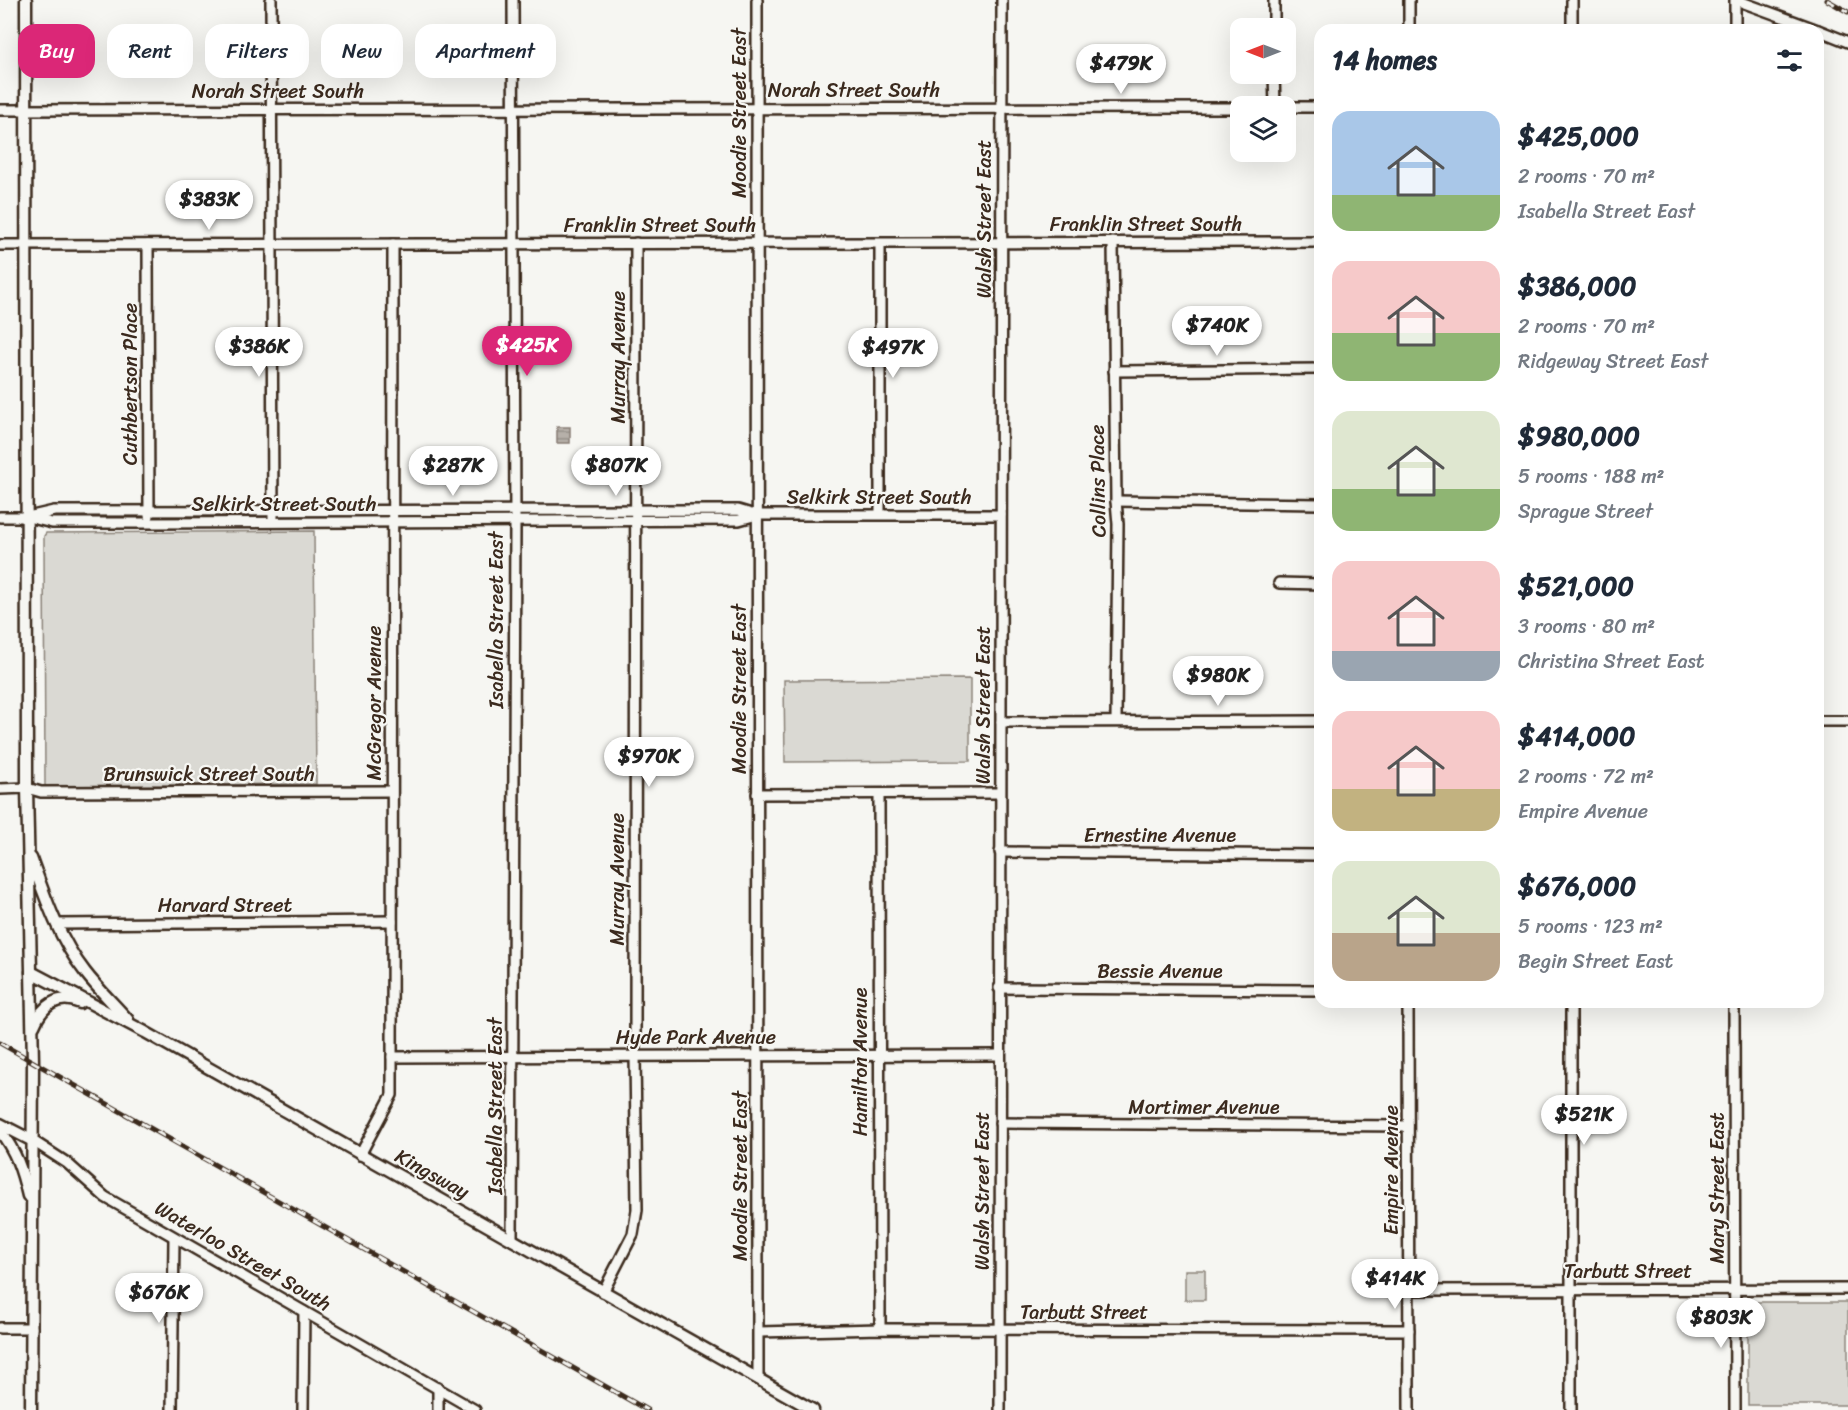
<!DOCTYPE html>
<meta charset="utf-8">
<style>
:root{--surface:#fff;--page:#f6f6f7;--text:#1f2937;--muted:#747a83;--accent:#db2777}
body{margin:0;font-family:Sriracha,sans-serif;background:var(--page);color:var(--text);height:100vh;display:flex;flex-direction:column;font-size:22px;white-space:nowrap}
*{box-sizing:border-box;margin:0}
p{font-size:20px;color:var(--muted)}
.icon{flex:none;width:33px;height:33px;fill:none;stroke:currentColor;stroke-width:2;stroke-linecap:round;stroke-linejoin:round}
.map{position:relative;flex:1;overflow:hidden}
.panel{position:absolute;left:1314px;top:24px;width:510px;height:984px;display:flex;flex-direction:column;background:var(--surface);border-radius:18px;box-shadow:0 6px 24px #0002}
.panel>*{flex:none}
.top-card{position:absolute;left:18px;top:24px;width:570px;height:54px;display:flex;gap:12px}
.needle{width:39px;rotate:270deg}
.fabs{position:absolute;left:1230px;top:18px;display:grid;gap:12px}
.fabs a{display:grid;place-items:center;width:66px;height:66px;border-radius:12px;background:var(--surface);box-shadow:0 6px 24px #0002;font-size:30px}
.price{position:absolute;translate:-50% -51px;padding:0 14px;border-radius:21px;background:#fff;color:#222;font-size:20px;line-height:39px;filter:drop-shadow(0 2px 3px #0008)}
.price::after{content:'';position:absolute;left:50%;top:36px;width:18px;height:14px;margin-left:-9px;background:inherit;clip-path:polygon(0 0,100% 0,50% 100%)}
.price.current{background:var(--accent);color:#fff}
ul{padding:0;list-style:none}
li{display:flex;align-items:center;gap:18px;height:150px;padding:0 18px}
li span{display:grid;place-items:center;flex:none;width:168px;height:120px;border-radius:18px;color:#555}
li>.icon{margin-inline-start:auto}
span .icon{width:72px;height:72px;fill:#fffc;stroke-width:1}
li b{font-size:26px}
h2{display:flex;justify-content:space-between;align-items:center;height:72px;padding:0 18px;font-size:26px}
.tag{padding:0 21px;border-radius:18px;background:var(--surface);box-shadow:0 6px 24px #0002;font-size:21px;line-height:54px}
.tag.current{background:var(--accent);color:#fff}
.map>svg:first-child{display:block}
.grass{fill:url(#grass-tufts);stroke:#8a8278;stroke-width:1.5}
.park{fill:#dad9d3;stroke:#8a8278;stroke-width:1.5}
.water{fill:url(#water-rules);stroke:#857a71;stroke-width:1.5}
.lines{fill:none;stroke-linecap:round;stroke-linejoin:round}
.minor-casing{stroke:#3b2a1e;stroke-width:14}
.major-casing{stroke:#3b2a1e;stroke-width:15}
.minor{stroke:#f6f6f2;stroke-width:9}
.major{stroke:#f6f6f2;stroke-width:10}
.rail-casing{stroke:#3b2a1e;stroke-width:5}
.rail{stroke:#f6f6f2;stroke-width:3;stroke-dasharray:9;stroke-linecap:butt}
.labels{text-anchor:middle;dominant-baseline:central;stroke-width:4.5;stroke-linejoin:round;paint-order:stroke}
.street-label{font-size:20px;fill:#3b2a1e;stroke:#f6f6f2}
</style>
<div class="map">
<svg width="1848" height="1410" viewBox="0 0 1848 1410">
<defs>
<pattern id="grass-tufts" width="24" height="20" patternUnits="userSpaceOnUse" patternTransform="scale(1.5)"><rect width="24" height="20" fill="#dad9d3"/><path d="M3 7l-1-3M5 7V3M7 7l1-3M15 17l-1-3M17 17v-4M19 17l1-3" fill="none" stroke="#bcbab5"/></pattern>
<pattern id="water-rules" width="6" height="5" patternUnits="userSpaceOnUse" patternTransform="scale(1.5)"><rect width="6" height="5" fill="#b6b0a9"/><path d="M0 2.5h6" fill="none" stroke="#958f89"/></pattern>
</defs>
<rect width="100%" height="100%" fill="#f6f6f2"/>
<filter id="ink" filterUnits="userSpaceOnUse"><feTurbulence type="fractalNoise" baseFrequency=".0167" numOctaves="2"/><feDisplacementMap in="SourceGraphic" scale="12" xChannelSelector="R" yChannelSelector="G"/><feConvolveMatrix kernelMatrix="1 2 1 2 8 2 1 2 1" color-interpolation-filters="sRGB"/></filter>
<g filter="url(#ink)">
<!-- grass -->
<g class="grass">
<polygon points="46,515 129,515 131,517 48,519"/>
<polygon points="167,515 252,515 253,517 167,519"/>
<polygon points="288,515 374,515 375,517 289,518"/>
<polygon points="410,515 496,515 497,516 411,518"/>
<polygon points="532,515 625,515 625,516 532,517"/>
</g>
<!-- park -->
<g class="park">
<polygon points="314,531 316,784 45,786 44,536 46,533"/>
<polygon points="970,679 970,761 785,762 784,680"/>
<rect x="1185" y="1270" width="20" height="30"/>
<rect x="1748" y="1302" width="100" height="103"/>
</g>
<!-- water -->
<rect class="water" x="557" y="427" width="13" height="16"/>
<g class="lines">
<!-- minor casing -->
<g class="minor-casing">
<g id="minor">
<polyline points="271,0 273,517"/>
<polyline points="757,0 758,1379"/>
<polyline points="1274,0 1274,28"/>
<polyline points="1572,0 1572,30"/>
<polyline points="1736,0 1818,30"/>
<polyline points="1409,30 1409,0"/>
<polyline points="1735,30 1735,0"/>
<polyline points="1818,30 1848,42"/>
<polyline points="1274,74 1275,106"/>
<polyline points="1286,107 1320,107"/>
<polyline points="0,110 1240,108"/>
<polyline points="1113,242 1116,501 1118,524 1116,720"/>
<polyline points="0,245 1320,242"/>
<polyline points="148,245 149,516"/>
<polyline points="1114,371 1320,369"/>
<polyline points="1116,501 1320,504"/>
<polyline points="880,514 880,244"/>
<polyline points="0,517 28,517 54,511 738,510 755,515"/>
<polyline points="28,517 52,523 149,523 739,520 757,515 1001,515"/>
<polyline points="1279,583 1320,584"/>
<polyline points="1818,721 1848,721"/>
<polyline points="1001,722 1320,721"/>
<polyline points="0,789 27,788 41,792 391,791"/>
<polyline points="757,794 1000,793"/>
<polyline points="879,794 880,1329"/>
<polyline points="1000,852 1320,855"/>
<polyline points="57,924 392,921"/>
<polyline points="999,988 1320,990"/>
<polyline points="1408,1002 1409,1410"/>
<polyline points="1734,1002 1735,1410"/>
<polyline points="392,1057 1000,1055"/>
<polyline points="1000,1123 1408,1126"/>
<polyline points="33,1141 67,1163 105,1197 475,1410"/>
<polyline points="360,1155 392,1095 393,244"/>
<polyline points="512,1240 515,521 513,0"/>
<polyline points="1409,1290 1848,1289"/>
<polyline points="603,1292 633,1234 637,1210 635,1055 636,243"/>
<polyline points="0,1328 32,1328"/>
<polyline points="759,1332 880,1329 1409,1330"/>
<polyline points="172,1410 174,1238"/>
<polyline points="303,1410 304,1312"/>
<polyline points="438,1410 438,1388"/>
<polyline points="1000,1410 1002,0"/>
<polyline points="1571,1410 1571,1002"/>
</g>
</g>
<!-- major casing -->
<g class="major-casing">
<g id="major">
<polyline points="26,0 27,788 33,1062 31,1410"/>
<path d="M31,858C45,897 59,939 85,972C98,989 114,1004 128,1020"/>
<polyline points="31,972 145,1032 813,1410"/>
<path d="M34,1026C42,1006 58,993 80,1003"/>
<polyline points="0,1124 33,1141"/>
<path d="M0,1131C16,1152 22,1170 28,1196"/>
</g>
</g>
<!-- minor -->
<use href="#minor" class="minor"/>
<!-- major -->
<use href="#major" class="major"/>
<!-- rail casing -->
<g class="rail-casing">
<g id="rail">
<polyline points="1827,0 1848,12"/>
<polyline points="0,1043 647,1410"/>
</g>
</g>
<!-- rail -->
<use href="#rail" class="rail"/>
</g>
</g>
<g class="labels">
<!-- street labels -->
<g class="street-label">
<text x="854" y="90">Norah Street South</text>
<text x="278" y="91">Norah Street South</text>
<text transform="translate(739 113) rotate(-90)">Moodie Street East</text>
<text transform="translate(984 219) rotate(-90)">Walsh Street East</text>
<text x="1146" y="224">Franklin Street South</text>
<text x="660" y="225">Franklin Street South</text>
<text transform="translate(618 357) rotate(-90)">Murray Avenue</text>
<text transform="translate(130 384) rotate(-90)">Cuthbertson Place</text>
<text transform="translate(1098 481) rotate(-91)">Collins Place</text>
<text x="879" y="497">Selkirk Street South</text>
<text x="284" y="504">Selkirk Street South</text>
<text transform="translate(496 620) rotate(-90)">Isabella Street East</text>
<text transform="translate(739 689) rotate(-90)">Moodie Street East</text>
<text transform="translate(374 703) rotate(-90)">McGregor Avenue</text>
<text transform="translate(983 705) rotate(-90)">Walsh Street East</text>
<text x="209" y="774">Brunswick Street South</text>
<text x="1160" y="835">Ernestine Avenue</text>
<text transform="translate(617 879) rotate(-90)">Murray Avenue</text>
<text x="225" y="905">Harvard Street</text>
<text x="1160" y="971">Bessie Avenue</text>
<text x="696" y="1037">Hyde Park Avenue</text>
<text transform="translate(860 1062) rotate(-90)">Hamilton Avenue</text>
<text transform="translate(495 1106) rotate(-90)">Isabella Street East</text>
<text x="1204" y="1107">Mortimer Avenue</text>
<text transform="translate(1391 1170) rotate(-90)">Empire Avenue</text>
<text transform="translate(432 1174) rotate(29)">Kingsway</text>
<text transform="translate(740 1176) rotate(-90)">Moodie Street East</text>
<text transform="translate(1717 1188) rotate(-90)">Mary Street East</text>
<text transform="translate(982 1191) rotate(-90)">Walsh Street East</text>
<text transform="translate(243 1256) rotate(30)">Waterloo Street South</text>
<text x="1628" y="1271">Tarbutt Street</text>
<text x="1084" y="1312">Tarbutt Street</text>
</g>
</g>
</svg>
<div class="fabs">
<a><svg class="needle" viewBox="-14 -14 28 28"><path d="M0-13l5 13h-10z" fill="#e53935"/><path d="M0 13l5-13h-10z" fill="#747a83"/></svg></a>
<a><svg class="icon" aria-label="layers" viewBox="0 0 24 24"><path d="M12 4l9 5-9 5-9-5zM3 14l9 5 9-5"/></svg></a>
</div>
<b class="price" style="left:1121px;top:95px">$479K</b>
<b class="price" style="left:209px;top:231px">$383K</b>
<b class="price" style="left:1217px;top:357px">$740K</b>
<b class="price current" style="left:527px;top:377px">$425K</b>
<b class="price" style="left:259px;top:378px">$386K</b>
<b class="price" style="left:893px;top:379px">$497K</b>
<b class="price" style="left:453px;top:497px">$287K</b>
<b class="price" style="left:616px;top:497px">$807K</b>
<b class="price" style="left:1218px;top:707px">$980K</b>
<b class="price" style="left:649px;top:788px">$970K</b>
<b class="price" style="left:1584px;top:1146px">$521K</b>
<b class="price" style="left:1395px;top:1310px">$414K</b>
<b class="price" style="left:159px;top:1324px">$676K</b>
<b class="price" style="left:1721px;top:1349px">$803K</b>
<div class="top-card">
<a class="tag current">Buy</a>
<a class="tag">Rent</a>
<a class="tag">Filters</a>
<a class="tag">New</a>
<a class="tag">Apartment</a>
</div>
<section class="panel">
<h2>14 homes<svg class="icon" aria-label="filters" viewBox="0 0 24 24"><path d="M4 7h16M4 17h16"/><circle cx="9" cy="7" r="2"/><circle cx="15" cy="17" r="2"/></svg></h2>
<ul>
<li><span style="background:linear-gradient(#a9c7e8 70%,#8fb573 0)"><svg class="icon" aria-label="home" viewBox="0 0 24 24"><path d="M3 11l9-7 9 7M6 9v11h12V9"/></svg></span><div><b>$425,000</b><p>2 rooms · 70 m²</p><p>Isabella Street East</p></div></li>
<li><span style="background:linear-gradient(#f6c9c9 60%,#8fb573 0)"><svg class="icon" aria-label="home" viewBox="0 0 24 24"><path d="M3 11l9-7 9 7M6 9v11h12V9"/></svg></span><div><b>$386,000</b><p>2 rooms · 70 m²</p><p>Ridgeway Street East</p></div></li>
<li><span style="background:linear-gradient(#dfe7d0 65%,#8fb573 0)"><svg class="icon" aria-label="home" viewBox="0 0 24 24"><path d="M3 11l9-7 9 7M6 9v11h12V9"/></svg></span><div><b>$980,000</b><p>5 rooms · 188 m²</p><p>Sprague Street</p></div></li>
<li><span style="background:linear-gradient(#f6c9c9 75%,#9aa5b1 0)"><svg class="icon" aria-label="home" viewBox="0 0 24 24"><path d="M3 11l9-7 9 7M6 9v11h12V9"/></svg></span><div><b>$521,000</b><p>3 rooms · 80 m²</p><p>Christina Street East</p></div></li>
<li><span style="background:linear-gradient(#f6c9c9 65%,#c2b280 0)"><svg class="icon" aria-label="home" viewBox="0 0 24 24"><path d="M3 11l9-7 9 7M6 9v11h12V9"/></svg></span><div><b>$414,000</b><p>2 rooms · 72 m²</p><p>Empire Avenue</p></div></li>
<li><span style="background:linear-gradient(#dfe7d0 60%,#b9a48a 0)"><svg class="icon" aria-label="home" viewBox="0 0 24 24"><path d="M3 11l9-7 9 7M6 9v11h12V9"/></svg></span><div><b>$676,000</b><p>5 rooms · 123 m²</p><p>Begin Street East</p></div></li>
</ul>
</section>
</div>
